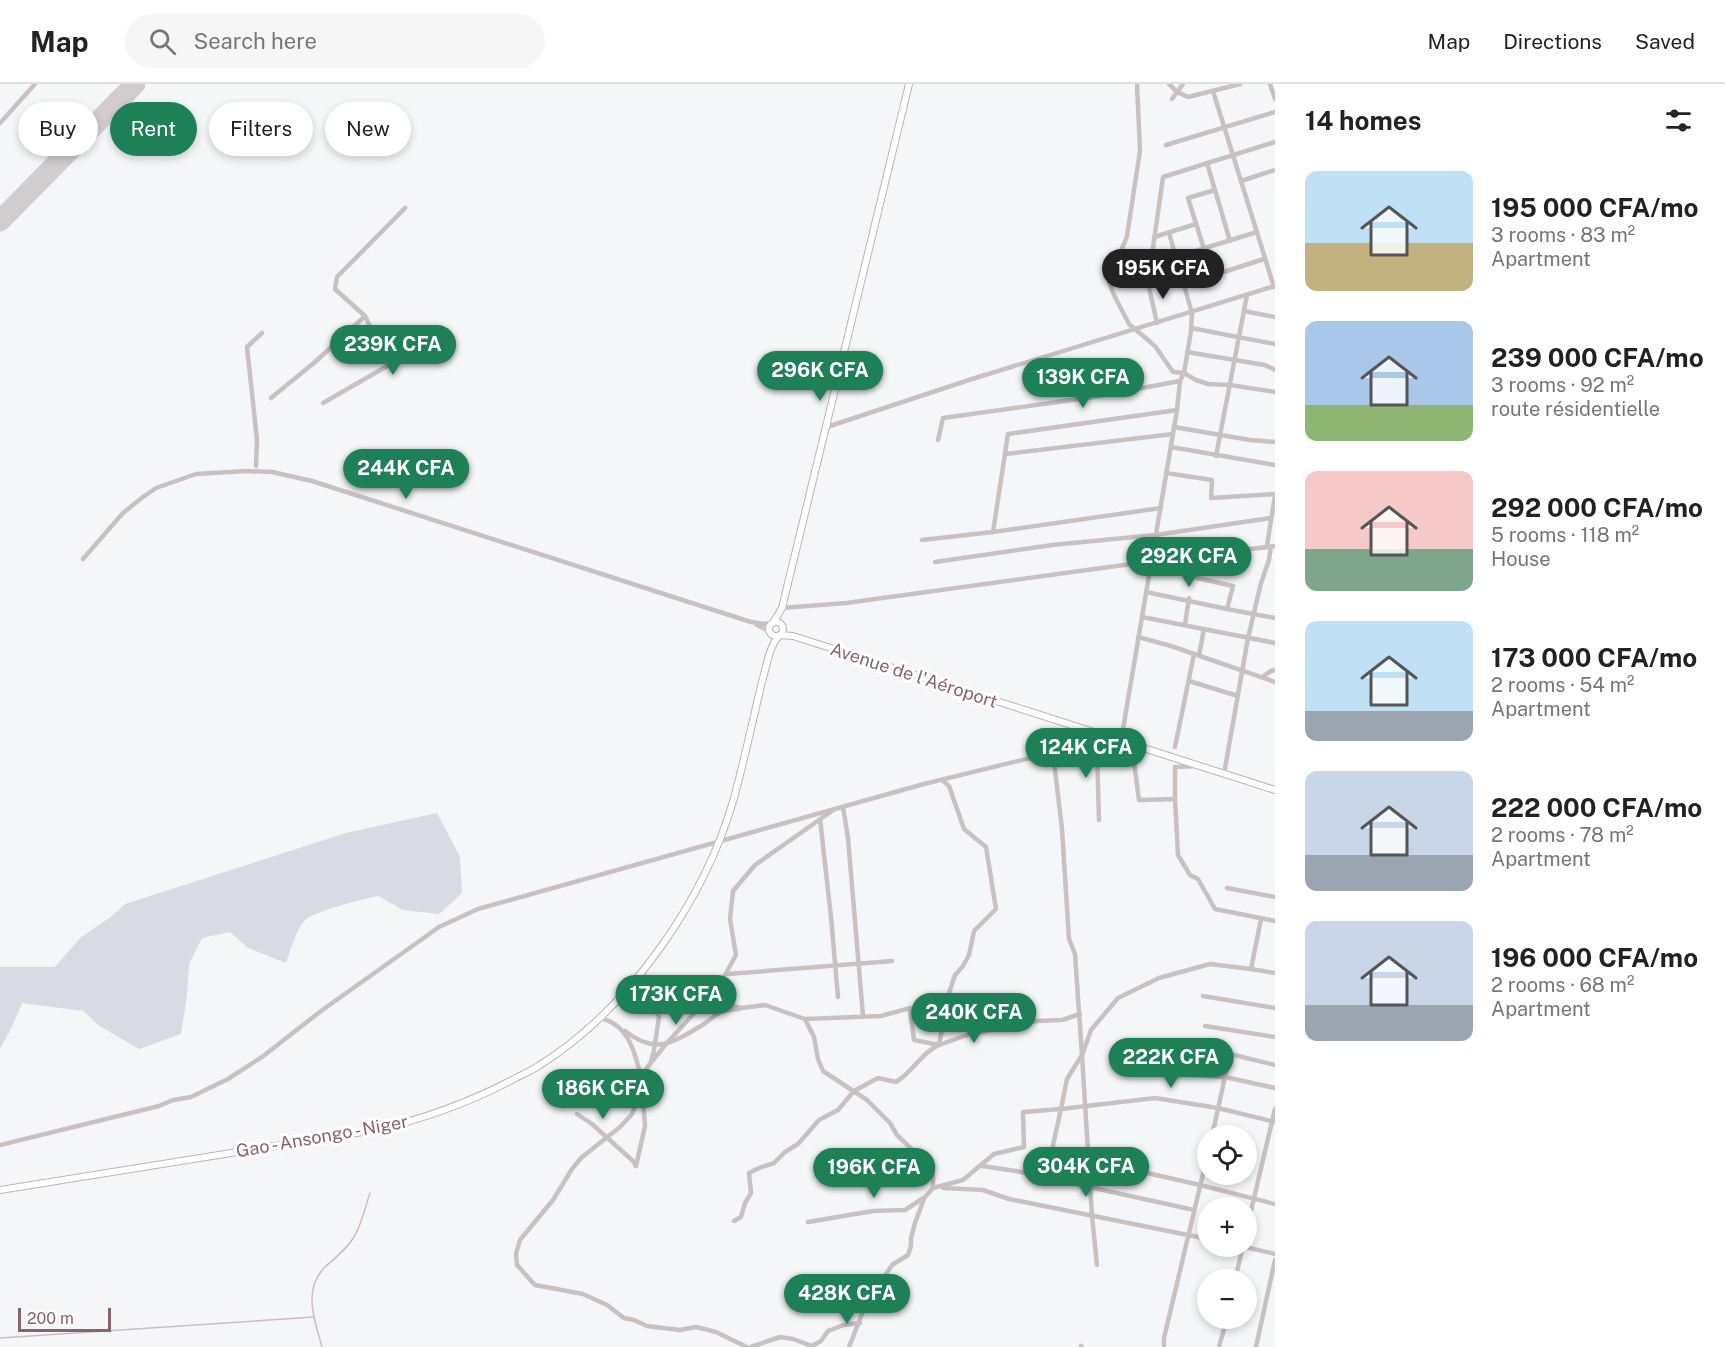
<!DOCTYPE html>
<meta charset="utf-8">
<style>
:root{--surface:#fff;--page:#f6f6f6;--text:#222;--muted:#767676;--line:#e0e0e0;--accent:#1e8057}
body{margin:0;font-family:"Public Sans",sans-serif;background:var(--page);color:var(--text);height:100vh;display:flex;flex-direction:column;font-size:22px;white-space:nowrap}
*{box-sizing:border-box;margin:0}
p{font-size:20px;color:var(--muted)}
.icon{flex:none;width:33px;height:33px;fill:none;stroke:currentColor;stroke-width:2;stroke-linecap:round;stroke-linejoin:round}
.map{position:relative;flex:1;overflow:hidden}
.side{display:flex;flex-direction:column;background:var(--surface);width:450px}
.side>*{flex:none}
.banner{position:absolute;left:18px;top:18px;width:570px;height:54px;display:flex;gap:12px}
.buttons{position:absolute;left:1197px;top:1041px;display:grid;gap:12px}
.buttons a{display:grid;place-items:center;width:60px;height:60px;border-radius:50%;background:var(--surface);box-shadow:0 3px 9px #0003;font-size:30px}
.scale{position:absolute;left:18px;bottom:15px;width:93px;box-sizing:border-box;padding-left:6px;border:3px solid #88646b;border-top:0;font-size:16px;line-height:21px;white-space:nowrap;color:#88646b;-webkit-text-stroke:4px #fff;paint-order:stroke}
.price{position:absolute;translate:-50% -51px;padding:0 14px;border-radius:21px;background:var(--accent);color:#fff;font-size:20px;line-height:39px;filter:drop-shadow(0 2px 3px #0008)}
.price::after{content:'';position:absolute;left:50%;top:36px;width:18px;height:14px;margin-left:-9px;background:inherit;clip-path:polygon(0 0,100% 0,50% 100%)}
.price.selected{background:#222;color:#fff}
ul{padding:0;list-style:none}
li{display:flex;align-items:center;gap:18px;height:150px;padding:0 30px}
li span{display:grid;place-items:center;flex:none;width:168px;height:120px;border-radius:12px;color:#555}
li>.icon{margin-inline-start:auto}
span .icon{width:72px;height:72px;fill:#fffc;stroke-width:1}
li b{font-size:26px}
h2{display:flex;justify-content:space-between;align-items:center;height:72px;padding:0 30px;font-size:26px}
.pill{padding:0 21px;border-radius:27px;background:var(--surface);box-shadow:0 3px 9px #0003;font-size:21px;line-height:54px}
.pill.selected{background:var(--accent);color:#fff}
header{display:flex;align-items:center;gap:36px;box-sizing:border-box;height:84px;padding:0 30px;background:var(--surface);border-bottom:2px solid var(--line)}
header strong{font-size:28px}
nav{display:flex;gap:33px;margin-inline-start:auto;font-size:21px}
.search{width:420px;height:54px;background:var(--page);display:flex;align-items:center;gap:15px;box-sizing:border-box;padding:0 21px;border-radius:33px;color:var(--muted);font-size:22px}
main{display:flex;flex:1;min-height:0}
.map>svg:first-child{display:block}
.green{fill:#dadae4}
.lines{fill:none;stroke-linecap:round;stroke-linejoin:round}
.stream{stroke:#cebcc3;stroke-width:1.5}
.runway{stroke:#d2ccce;stroke-width:21}
.major-casing{stroke:#bdb3b5;stroke-width:8}
.minor{stroke:#c9c0c2;stroke-width:4.5}
.major{stroke:#fff;stroke-width:6}
.labels{text-anchor:middle;dominant-baseline:central;stroke-width:6;stroke-linejoin:round;paint-order:stroke}
.street-label{font-size:18px;fill:#88646b;stroke:#fff}
</style>
<header>
<strong>Map</strong>
<div class="search"><svg class="icon" aria-label="search" viewBox="0 0 24 24"><circle cx="10" cy="10" r="6"/><path d="M15 15l6 6"/></svg>Search here</div>
<nav><a>Map</a><a>Directions</a><a>Saved</a></nav>
</header>
<main>
<div class="map">
<svg width="1275" height="1263" viewBox="0 0 1275 1263">
<rect width="100%" height="100%" fill="#f4f6f8"/>
<!-- green -->
<path class="green" d="M437,729L460,773L462,809L439,830L403,826L378,812C364,815 314,827 305,836C297,844 290,868 286,879L248,864L230,848L202,854L189,880L187,912L181,950L139,965L98,941L84,927L22,919L11,945L0,965V883H55L80,854L112,832L125,820L346,749Z"/>
<g class="lines">
<!-- stream -->
<g class="stream">
<polyline points="0,1254 314,1233"/>
<path d="M322,1263C315,1237 302,1206 325,1183C335,1174 347,1165 354,1153C362,1140 365,1123 370,1109"/>
</g>
<!-- runway -->
<polyline class="runway" points="0,137 135,0"/>
<!-- major casing -->
<g class="major-casing">
<g id="major">
<circle cx="776" cy="545" r="7"/>
<polyline points="773,539 782,524 909,0"/>
<polyline points="780,551 793,552 1275,706"/>
<path d="M0,1106L375,1046C424,1035 468,1019 512,996C521,991 531,987 540,981C630,924 705,816 734,714C745,674 753,634 763,594C767,581 769,563 779,552"/>
</g>
</g>
<!-- minor -->
<g class="minor">
<polyline points="1137,0 1140,67 1127,152 1109,198 1114,211 1129,240 1155,262 1173,288 1184,289 1196,296 1208,300 1230,301 1275,308"/>
<polyline points="1169,0 1177,8 1188,13 1240,0"/>
<polyline points="1270,0 1275,15"/>
<polyline points="1213,7 1274,203"/>
<polyline points="1172,15 1183,0"/>
<polyline points="0,39 35,0"/>
<polyline points="1166,61 1275,28"/>
<polyline points="1207,79 1230,157"/>
<polyline points="1241,97 1275,86"/>
<polyline points="1154,153 1196,140"/>
<polyline points="1176,173 1257,148"/>
<polyline points="1209,193 1202,167 1204,165 1188,114 1215,106"/>
<polyline points="1183,201 1264,175"/>
<polyline points="1244,227 1275,233"/>
<polyline points="1157,239 1148,199 1163,93 1275,58"/>
<polyline points="1191,244 1275,260"/>
<polyline points="1187,268 1265,281 1275,286"/>
<polyline points="271,314 315,278 365,232 335,205 337,193 405,124"/>
<polyline points="323,319 389,281 365,232"/>
<polyline points="827,343 972,295 1275,202"/>
<polyline points="1174,343 1250,356 1275,358"/>
<polyline points="938,356 943,334 1093,313 1180,297"/>
<polyline points="1171,363 1275,381"/>
<polyline points="1006,370 1173,350"/>
<polyline points="1216,372 1247,211"/>
<polyline points="256,382 257,356 247,263 262,249"/>
<polyline points="1166,389 1212,396 1211,414 1275,410"/>
<polyline points="993,448 1008,350 1177,326"/>
<polyline points="922,456 993,448 1161,424"/>
<polyline points="1267,462 1275,411"/>
<polyline points="1202,471 1197,494 1233,502 1227,525 1275,534"/>
<polyline points="83,475 123,429 143,413 156,404 196,390 246,387 272,388 312,397 751,538 764,540 772,539"/>
<polyline points="935,478 1052,461 1155,451 1271,434"/>
<polyline points="1146,508 1227,525"/>
<polyline points="782,524 846,519 1153,477 1275,462"/>
<polyline points="1142,533 1275,559"/>
<polyline points="757,541 769,547"/>
<polyline points="1185,541 1189,514"/>
<polyline points="1138,553 1171,562 1275,598"/>
<polyline points="1199,571 1204,545"/>
<polyline points="1262,593 1271,587 1275,586"/>
<polyline points="1189,597 1238,612"/>
<polyline points="1121,657 1177,326 1180,297 1184,289 1191,247 1192,229 1169,149"/>
<polyline points="1175,663 1194,570"/>
<polyline points="1224,690 1248,554 1261,499 1269,476 1271,462"/>
<polyline points="1175,715 1175,683 1197,682"/>
<polyline points="843,723 848,754 863,932"/>
<polyline points="820,735 831,833 838,913"/>
<polyline points="1099,736 1097,668 1100,657 1103,662 1133,670 1139,716 1175,715 1178,771 1190,791 1198,795 1215,825 1275,837"/>
<polyline points="1227,804 1275,813"/>
<polyline points="644,885 645,904 659,933 654,966 651,977"/>
<polyline points="1251,885 1275,889"/>
<polyline points="728,890 892,877"/>
<polyline points="1203,912 1275,924"/>
<polyline points="619,915 632,911 650,912 675,911 742,924 765,921 805,935 814,953 818,975 823,987 867,1016 890,1039 897,1051 920,1073 928,1077 933,1090 933,1104"/>
<path d="M599,934C628,939 635,968 641,993"/>
<polyline points="805,935 881,932 910,924 914,956 939,961 970,950 1037,937 1062,936 1080,930"/>
<polyline points="1205,942 1275,953"/>
<path d="M625,947C656,971 671,959 701,942C708,938 714,931 721,928C726,926 733,926 739,925"/>
<polyline points="1199,965 1230,970 1275,981"/>
<polyline points="1179,990 1225,993 1275,1004"/>
<polyline points="577,1030 592,1040 634,1078 636,1082"/>
<polyline points="1275,1038 1218,1024 1155,1014 1061,1025 1051,1070 1090,1076 1200,1101 1275,1120"/>
<polyline points="1212,1052 1230,970"/>
<polyline points="0,1061 159,1022 173,1016 191,1013 228,995 262,973 321,927 439,843 478,825 924,700 1112,654"/>
<polyline points="636,1082 645,1042 642,1001"/>
<polyline points="982,1082 1016,1087 1194,1126"/>
<polyline points="943,1104 983,1106 1009,1115 1208,1155"/>
<path d="M734,1137L741,1133L745,1119L751,1109L749,1089L759,1084L774,1079L785,1068L798,1060L819,1036L838,1026L854,1007L878,994L896,998C913,988 921,969 939,961L949,909L955,891L963,882L969,871L974,847L996,825L986,763L964,745L949,702L942,696"/>
<polyline points="808,1138 873,1127 905,1126 925,1113 933,1104 963,1096 994,1070 1024,1063 1023,1028 1061,1025 1067,995 1082,971 1075,870 1069,855 1062,745 1053,669"/>
<polyline points="1246,1148 1275,1025"/>
<polyline points="1241,1162 1275,1170"/>
<polyline points="1097,1181 1092,1132 1082,971 1091,946 1118,914 1159,894 1210,880 1251,885 1261,835"/>
<polyline points="1235,1196 1243,1162"/>
<polyline points="1081,1262 1082,1263"/>
<polyline points="747,1263 716,1248 696,1243 680,1246 647,1242 634,1236 624,1234 607,1221 583,1210 535,1201 517,1181 516,1170 520,1156 553,1116 572,1085 581,1074 620,1043 632,1030 638,1015 641,993 649,981 666,960 719,902 736,871 730,835 733,807 755,781 832,727"/>
<polyline points="751,1263 780,1253 793,1255 812,1262 821,1257 828,1247 844,1241 860,1239"/>
<polyline points="849,1263 866,1220 892,1181 908,1171 911,1162 911,1154 915,1139 924,1115"/>
<polyline points="1164,1263 1164,1254 1208,1069"/>
<polyline points="1219,1263 1227,1234"/>
<polyline points="1256,1263 1275,1176"/>
</g>
<!-- major -->
<use href="#major" class="major"/>
</g>
<g class="labels">
<!-- street labels -->
<g class="street-label">
<text transform="translate(914 591) rotate(18)">Avenue de l'Aéroport</text>
<text transform="translate(322 1052) rotate(-10)">Gao - Ansongo - Niger</text>
</g>
</g>
</svg>
<div class="buttons">
<a><svg class="icon" aria-label="locate" viewBox="0 0 24 24"><circle cx="12" cy="12" r="6"/><path d="M12 2v4M12 18v4M2 12h4M18 12h4"/></svg></a>
<a>+</a>
<a>−</a>
</div>
<div class="scale">200 m</div>
<b class="price selected" style="left:1163px;top:216px">195K CFA</b>
<b class="price" style="left:393px;top:292px">239K CFA</b>
<b class="price" style="left:820px;top:318px">296K CFA</b>
<b class="price" style="left:1083px;top:325px">139K CFA</b>
<b class="price" style="left:406px;top:416px">244K CFA</b>
<b class="price" style="left:1189px;top:504px">292K CFA</b>
<b class="price" style="left:1086px;top:695px">124K CFA</b>
<b class="price" style="left:676px;top:942px">173K CFA</b>
<b class="price" style="left:974px;top:960px">240K CFA</b>
<b class="price" style="left:1171px;top:1005px">222K CFA</b>
<b class="price" style="left:603px;top:1036px">186K CFA</b>
<b class="price" style="left:1086px;top:1114px">304K CFA</b>
<b class="price" style="left:874px;top:1115px">196K CFA</b>
<b class="price" style="left:847px;top:1241px">428K CFA</b>
<div class="banner">
<a class="pill">Buy</a>
<a class="pill selected">Rent</a>
<a class="pill">Filters</a>
<a class="pill">New</a>
</div>
</div>
<section class="side">
<h2>14 homes<svg class="icon" aria-label="filters" viewBox="0 0 24 24"><path d="M4 7h16M4 17h16"/><circle cx="9" cy="7" r="2"/><circle cx="15" cy="17" r="2"/></svg></h2>
<ul>
<li><span style="background:linear-gradient(#bfe0f5 60%,#c2b280 0)"><svg class="icon" aria-label="home" viewBox="0 0 24 24"><path d="M3 11l9-7 9 7M6 9v11h12V9"/></svg></span><div><b>195 000 CFA/mo</b><p>3 rooms · 83 m²</p><p>Apartment</p></div></li>
<li><span style="background:linear-gradient(#a9c7e8 70%,#8fb573 0)"><svg class="icon" aria-label="home" viewBox="0 0 24 24"><path d="M3 11l9-7 9 7M6 9v11h12V9"/></svg></span><div><b>239 000 CFA/mo</b><p>3 rooms · 92 m²</p><p>route résidentielle</p></div></li>
<li><span style="background:linear-gradient(#f6c9c9 65%,#7fa58c 0)"><svg class="icon" aria-label="home" viewBox="0 0 24 24"><path d="M3 11l9-7 9 7M6 9v11h12V9"/></svg></span><div><b>292 000 CFA/mo</b><p>5 rooms · 118 m²</p><p>House</p></div></li>
<li><span style="background:linear-gradient(#bfe0f5 75%,#9aa5b1 0)"><svg class="icon" aria-label="home" viewBox="0 0 24 24"><path d="M3 11l9-7 9 7M6 9v11h12V9"/></svg></span><div><b>173 000 CFA/mo</b><p>2 rooms · 54 m²</p><p>Apartment</p></div></li>
<li><span style="background:linear-gradient(#c9d6e8 70%,#9aa5b1 0)"><svg class="icon" aria-label="home" viewBox="0 0 24 24"><path d="M3 11l9-7 9 7M6 9v11h12V9"/></svg></span><div><b>222 000 CFA/mo</b><p>2 rooms · 78 m²</p><p>Apartment</p></div></li>
<li><span style="background:linear-gradient(#c9d6e8 70%,#9aa5b1 0)"><svg class="icon" aria-label="home" viewBox="0 0 24 24"><path d="M3 11l9-7 9 7M6 9v11h12V9"/></svg></span><div><b>196 000 CFA/mo</b><p>2 rooms · 68 m²</p><p>Apartment</p></div></li>
</ul>
</section>
</main>
